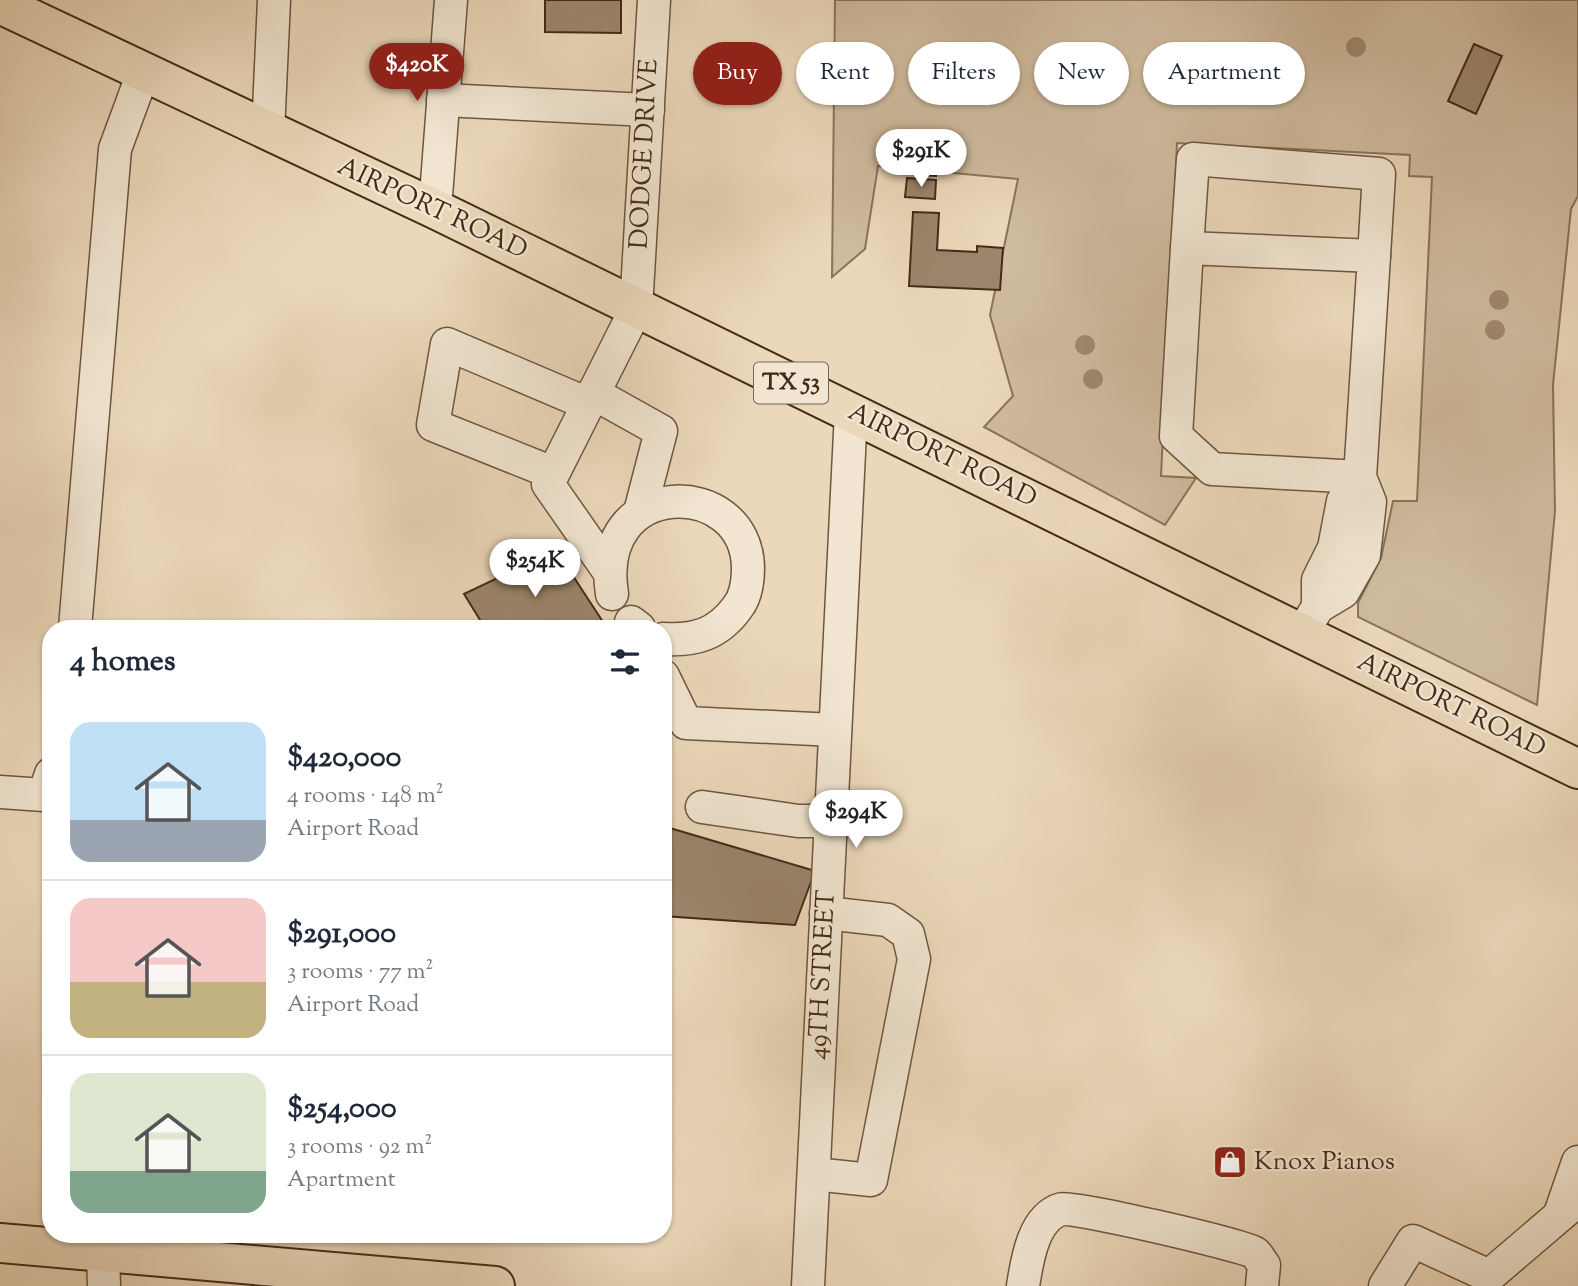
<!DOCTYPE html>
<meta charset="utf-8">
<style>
:root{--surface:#fff;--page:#f2f2f3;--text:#1f2937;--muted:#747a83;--line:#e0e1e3;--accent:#8f2418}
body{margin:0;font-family:"Sorts Mill Goudy",serif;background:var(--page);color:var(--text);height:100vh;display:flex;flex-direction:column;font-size:26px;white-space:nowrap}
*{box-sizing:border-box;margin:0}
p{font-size:23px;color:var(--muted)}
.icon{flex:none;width:38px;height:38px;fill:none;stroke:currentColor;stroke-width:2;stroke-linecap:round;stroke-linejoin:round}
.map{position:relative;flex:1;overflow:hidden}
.side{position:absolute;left:42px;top:620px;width:630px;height:623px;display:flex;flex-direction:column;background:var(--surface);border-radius:28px;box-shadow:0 2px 5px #0004}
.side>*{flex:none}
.hud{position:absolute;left:693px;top:42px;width:665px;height:63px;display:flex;gap:14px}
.price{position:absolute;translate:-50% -60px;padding:0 16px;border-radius:24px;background:#fff;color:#222;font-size:23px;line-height:46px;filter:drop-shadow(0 2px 4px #0008)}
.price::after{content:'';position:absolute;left:50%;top:42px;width:21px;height:16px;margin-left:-10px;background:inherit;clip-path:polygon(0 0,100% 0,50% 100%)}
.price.on{background:var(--accent);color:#fff}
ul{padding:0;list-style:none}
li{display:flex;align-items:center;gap:21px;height:175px;padding:0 28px}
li+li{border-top:2px solid var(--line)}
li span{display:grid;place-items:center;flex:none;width:196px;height:140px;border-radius:21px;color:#555}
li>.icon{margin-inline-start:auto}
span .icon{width:84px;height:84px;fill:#fffc;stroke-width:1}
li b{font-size:30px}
h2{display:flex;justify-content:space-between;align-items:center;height:84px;padding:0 28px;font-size:30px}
.chip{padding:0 24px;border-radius:32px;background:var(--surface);box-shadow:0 2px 5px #0004;font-size:24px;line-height:63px}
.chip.on{background:var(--accent);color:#fff}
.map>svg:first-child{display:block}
.green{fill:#cfbb9e;stroke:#8a735b;stroke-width:2}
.building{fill:#9b856c;stroke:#442b18;stroke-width:2}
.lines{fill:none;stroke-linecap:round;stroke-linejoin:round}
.minor-casing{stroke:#6e5640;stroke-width:35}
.major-casing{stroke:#442b18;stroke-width:42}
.minor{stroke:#f2e6d2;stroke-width:32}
.major{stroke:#ebd8ba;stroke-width:38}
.tree{fill:#9f8970}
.labels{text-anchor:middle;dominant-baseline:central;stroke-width:5;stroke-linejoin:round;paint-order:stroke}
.shield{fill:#f2e6d2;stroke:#786350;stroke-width:2}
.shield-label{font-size:24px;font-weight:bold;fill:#442b18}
.street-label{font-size:26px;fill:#442b18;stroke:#f2e6d2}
.poi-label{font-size:26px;fill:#442b18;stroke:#f2e6d2;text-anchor:start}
</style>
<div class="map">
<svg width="1578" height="1286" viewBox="0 0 1578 1286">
<rect width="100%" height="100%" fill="#ebd8ba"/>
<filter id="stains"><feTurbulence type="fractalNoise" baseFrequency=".00286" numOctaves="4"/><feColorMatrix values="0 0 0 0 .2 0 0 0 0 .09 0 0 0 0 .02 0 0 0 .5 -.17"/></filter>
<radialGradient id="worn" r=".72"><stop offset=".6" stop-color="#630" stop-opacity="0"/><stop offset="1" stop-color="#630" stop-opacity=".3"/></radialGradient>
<!-- green -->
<polygon class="green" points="835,0 1578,0 1578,196 1571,209 1553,385 1555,511 1537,705 1358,617 1358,603 1381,558 1393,501 1417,501 1432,177 1409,176 1410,155 1177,143 1161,476 1196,478 1165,525 984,427 1013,396 990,315 1018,179 878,166 865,249 832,277"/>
<!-- building -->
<g class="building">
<polygon points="545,0 621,0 621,33 545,32"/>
<polygon points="1474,44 1502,56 1476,114 1448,101"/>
<polygon points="923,156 938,158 936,176 921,175"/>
<polygon points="907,178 936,180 935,199 905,197"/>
<polygon points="913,212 939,213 937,250 977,252 977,246 1003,248 1000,290 909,286"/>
<polygon points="556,550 607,628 485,628 464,594"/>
<polygon points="663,826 815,871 795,925 663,916"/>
<polygon points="533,1234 634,1234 633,1241"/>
</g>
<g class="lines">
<!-- minor casing -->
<g class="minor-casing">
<g id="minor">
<polyline points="443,100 648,110"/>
<polyline points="268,132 274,0"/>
<polyline points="435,209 451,0"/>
<polyline points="1187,248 1193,159 1379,174 1374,256"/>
<polyline points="593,393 661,431 640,512"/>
<polyline points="553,473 433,425 447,344 588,404"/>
<polyline points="608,570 548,484 636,309 654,0"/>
<path d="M612,594C593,475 747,476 748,568C748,582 746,597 737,608C718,634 695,641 663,639"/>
<polyline points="1318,607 1318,580 1334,548 1343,501 1360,477"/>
<polyline points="631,622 639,628"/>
<polyline points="75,628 115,149 143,73"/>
<polyline points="1302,633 1318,607 1343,592 1364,555 1370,502 1360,477 1374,256 1187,248 1176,436 1212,469 1360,477"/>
<polyline points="663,676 686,723 835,730"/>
<polyline points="0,792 44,795 51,774"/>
<polyline points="702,807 798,821 831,821"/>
<polyline points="814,1174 871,1180 914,959 908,934 888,920 826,913"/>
<polyline points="1560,1214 1578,1162"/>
<polyline points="103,1252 104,1286"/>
<polyline points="808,1286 851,412"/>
<path d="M1023,1286C1027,1261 1033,1217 1062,1209C1073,1206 1243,1245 1255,1253C1258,1255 1261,1262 1264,1265L1262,1286"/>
<polyline points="1385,1286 1413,1241 1489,1276 1578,1200"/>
</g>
</g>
<!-- major casing -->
<g class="major-casing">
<g id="major">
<polyline points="0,4 435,209 1578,769"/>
<polyline points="0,1243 495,1286"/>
</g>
</g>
<!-- minor -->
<use href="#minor" class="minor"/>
<!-- major -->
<use href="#major" class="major"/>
</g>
<!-- trees -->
<g class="tree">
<circle cx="1356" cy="47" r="10"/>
<circle cx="1499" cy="300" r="10"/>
<circle cx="1495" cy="330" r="10"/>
<circle cx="1085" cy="345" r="10"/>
<circle cx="1093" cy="379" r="10"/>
</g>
<!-- icons -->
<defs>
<g id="shop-square" transform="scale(1.75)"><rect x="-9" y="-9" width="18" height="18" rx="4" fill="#8f2418" stroke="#f2e6d2"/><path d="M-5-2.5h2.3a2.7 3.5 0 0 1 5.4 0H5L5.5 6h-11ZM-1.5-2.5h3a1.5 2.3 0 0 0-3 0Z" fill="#fff"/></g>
</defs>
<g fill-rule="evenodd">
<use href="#shop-square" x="1230" y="1162"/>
</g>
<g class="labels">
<!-- shield labels -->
<rect class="shield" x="754" y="362.5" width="74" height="41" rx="5"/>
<g class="shield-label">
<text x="791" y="383">TX 53</text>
</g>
<!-- street labels -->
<g class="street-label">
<text transform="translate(645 154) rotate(-87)">DODGE DRIVE</text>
<text transform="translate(432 209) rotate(25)">AIRPORT ROAD</text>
<text transform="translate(942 456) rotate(26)">AIRPORT ROAD</text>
<text transform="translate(1451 706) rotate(26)">AIRPORT ROAD</text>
<text transform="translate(823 975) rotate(-87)">49TH STREET</text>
</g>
<!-- poi labels -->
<g class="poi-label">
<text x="1254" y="1162">Knox Pianos</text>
</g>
</g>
<rect width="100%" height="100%" filter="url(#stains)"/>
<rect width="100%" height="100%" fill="url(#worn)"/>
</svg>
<b class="price on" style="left:417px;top:103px">$420K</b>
<b class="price" style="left:921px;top:189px">$291K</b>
<b class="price" style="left:535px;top:599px">$254K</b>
<b class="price" style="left:856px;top:850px">$294K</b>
<div class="hud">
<a class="chip on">Buy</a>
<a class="chip">Rent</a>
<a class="chip">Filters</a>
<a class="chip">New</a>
<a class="chip">Apartment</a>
</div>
<section class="side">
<h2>4 homes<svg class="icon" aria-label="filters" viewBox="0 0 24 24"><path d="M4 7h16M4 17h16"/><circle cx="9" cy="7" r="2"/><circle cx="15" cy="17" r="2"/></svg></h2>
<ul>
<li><span style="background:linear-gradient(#bfe0f5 70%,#9aa5b1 0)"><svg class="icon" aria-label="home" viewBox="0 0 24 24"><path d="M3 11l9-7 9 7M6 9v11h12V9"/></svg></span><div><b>$420,000</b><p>4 rooms · 148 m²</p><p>Airport Road</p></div></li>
<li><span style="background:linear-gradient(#f6c9c9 60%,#c2b280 0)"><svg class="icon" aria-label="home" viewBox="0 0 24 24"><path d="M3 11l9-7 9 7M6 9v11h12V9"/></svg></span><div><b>$291,000</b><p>3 rooms · 77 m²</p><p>Airport Road</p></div></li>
<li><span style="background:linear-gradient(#dfe7d0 70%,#7fa58c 0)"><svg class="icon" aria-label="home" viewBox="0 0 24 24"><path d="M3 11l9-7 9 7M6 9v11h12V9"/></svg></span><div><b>$254,000</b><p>3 rooms · 92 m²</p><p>Apartment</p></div></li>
</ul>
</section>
</div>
